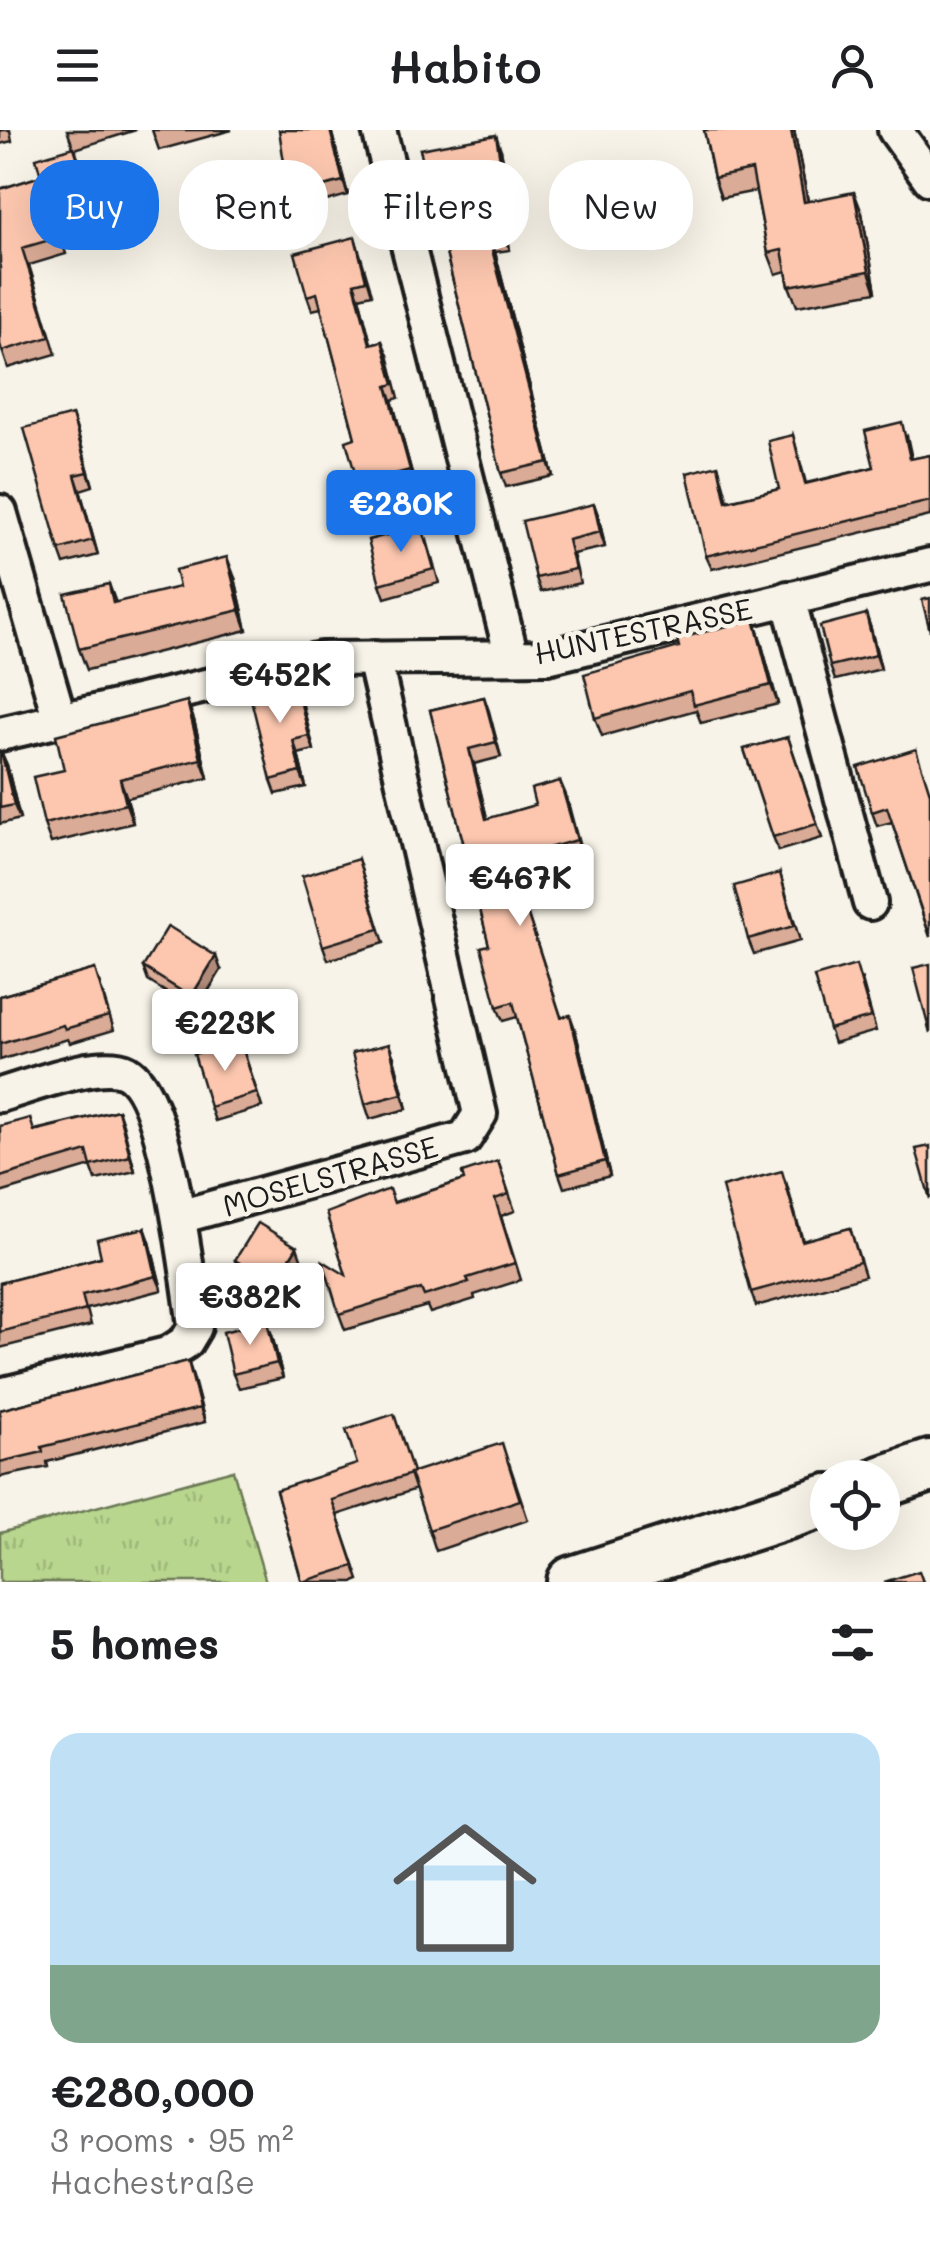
<!DOCTYPE html>
<meta charset="utf-8">
<style>
:root{--surface:#fff;--page:#f2f2f2;--text:#202124;--muted:#757577;--accent:#1a73e8}
body{margin:0;font-family:Mali,sans-serif;background:var(--page);color:var(--text);height:100vh;display:flex;flex-direction:column;font-size:38px;white-space:nowrap}
*{box-sizing:border-box;margin:0}
p{font-size:32px;color:var(--muted)}
.icon{flex:none;width:55px;height:55px;fill:none;stroke:currentColor;stroke-width:2;stroke-linecap:round;stroke-linejoin:round}
.map{position:relative;height:1452px;overflow:hidden}
.drawer{display:flex;flex-direction:column;background:var(--surface);flex:1}
.drawer>*{flex:none}
.banner{position:absolute;left:30px;top:30px;width:870px;height:90px;display:flex;gap:20px}
.fabs{position:absolute;left:810px;top:1330px;display:grid;gap:20px}
.fabs a{display:grid;place-items:center;width:90px;height:90px;border-radius:50%;background:var(--surface);box-shadow:0 10px 40px #0002;font-size:50px}
.price{position:absolute;translate:-50% -85px;padding:0 22px;border-radius:10px;background:#fff;color:#222;font-size:32px;line-height:65px;filter:drop-shadow(0 2px 5px #0008)}
.price::after{content:'';position:absolute;left:50%;top:60px;width:30px;height:22px;margin-left:-15px;background:inherit;clip-path:polygon(0 0,100% 0,50% 100%)}
.price.selected{background:var(--accent);color:#fff}
ul{padding:0;list-style:none}
li{display:grid;align-content:center;gap:20px;height:530px;padding:0 50px}
li span{display:grid;place-items:center;height:310px;border-radius:30px;color:#555}
li>.icon{margin-inline-start:auto}
span .icon{width:180px;height:180px;fill:#fffc;stroke-width:1}
li b{font-size:42px}
h2{display:flex;justify-content:space-between;align-items:center;height:120px;padding:0 50px;font-size:42px}
.tag{padding:0 35px;border-radius:40px;background:var(--surface);box-shadow:0 10px 40px #0002;font-size:35px;line-height:90px}
.tag.selected{background:var(--accent);color:#fff}
header{display:flex;justify-content:space-between;align-items:center;height:130px;padding:0 50px;background:var(--surface);font-size:45px;font-weight:600}
.map>svg:first-child{display:block}
.grass{fill:url(#grass-tufts);stroke:#6a7955;stroke-width:2.5}
.lines{fill:none;stroke-linecap:round;stroke-linejoin:round}
.street-casing{stroke:#1c1c1c;stroke-width:40}
.primary-casing{stroke:#1c1c1c;stroke-width:58}
.street{stroke:#f7f3e8;stroke-width:32}
.primary{stroke:#f7f3e8;stroke-width:50}
.wall{fill:#daab96;stroke:#1c1c1c;stroke-width:2.5}
.shaded-wall{fill:#b18b7a;stroke:#1c1c1c;stroke-width:2.5}
.building{fill:#fdc7af;stroke:#1c1c1c;stroke-width:2.5}
.labels{text-anchor:middle;dominant-baseline:central;stroke-width:9;stroke-linejoin:round;paint-order:stroke}
.street-label{font-size:30px;fill:#1c1c1c;stroke:#f7f3e8}
</style>
<header><svg class="icon" aria-label="menu" viewBox="0 0 24 24"><path d="M4 6h16M4 12h16M4 18h16"/></svg>Habito<svg class="icon" aria-label="person" viewBox="0 0 24 24"><circle cx="12" cy="8" r="4"/><path d="M4 21q1-7 8-7t8 7"/></svg></header>
<div class="map">
<svg width="930" height="1452" viewBox="0 0 930 1452">
<defs>
<pattern id="grass-tufts" width="24" height="20" patternUnits="userSpaceOnUse" patternTransform="scale(2.5)"><rect width="24" height="20" fill="#b9d68e"/><path d="M3 7l-1-3M5 7V3M7 7l1-3M15 17l-1-3M17 17v-4M19 17l1-3" fill="none" stroke="#9eb77a"/></pattern>
</defs>
<rect width="100%" height="100%" fill="#f7f3e8"/>
<filter id="ink" filterUnits="userSpaceOnUse"><feTurbulence type="fractalNoise" baseFrequency=".01" numOctaves="2"/><feDisplacementMap in="SourceGraphic" scale="20" xChannelSelector="R" yChannelSelector="G"/><feConvolveMatrix kernelMatrix="1 2 1 2 8 2 1 2 1" color-interpolation-filters="sRGB"/></filter>
<g filter="url(#ink)">
<!-- grass -->
<polygon class="grass" points="233,1340 266,1452 0,1452 0,1403"/>
<g class="lines">
<!-- street casing -->
<g class="street-casing">
<g id="street">
<polyline points="379,0 512,527"/>
<polyline points="895,0 930,49"/>
<polyline points="0,382 60,590"/>
<polyline points="788,468 870,773"/>
<polyline points="0,604 321,529 547,527 930,435"/>
<path d="M0,965C29,957 100,928 127,942C167,965 188,1148 195,1197L186,1212L167,1224L0,1265"/>
<polyline points="179,1087 465,1008 480,984 374,528"/>
</g>
</g>
<!-- primary casing -->
<g class="primary-casing">
<g id="primary">
<polyline points="882,1352 930,1336"/>
<polyline points="573,1452 828,1370"/>
</g>
</g>
<!-- street -->
<use href="#street" class="street"/>
<!-- primary -->
<use href="#primary" class="primary"/>
</g>
<!-- wall -->
<g class="wall">
<polygon points="0,0 10,0 12,11 0,14"/>
<polygon points="67,0 136,0 75,19 93,74 54,86 66,124 29,135 56,224 8,238 0,214 0,59 41,46 73,17"/>
<polygon points="152,0 232,0 159,20"/>
<polygon points="331,0 348,65 295,80 289,65"/>
<polygon points="704,0 794,0 808,71 862,83 876,162 797,176 789,156 786,141 776,144 768,123 756,61 721,68 714,48"/>
<polygon points="420,19 501,20 509,63 500,64 510,120 495,122 553,346 506,357 501,343"/>
<polygon points="355,107 372,164 359,167 371,214 382,211 388,225 399,268 392,270 415,354 363,368 358,354 355,308 321,178 312,180 307,166"/>
<polygon points="77,300 93,356 80,360 98,425 64,434 59,420"/>
<polygon points="793,305 806,353 874,337 907,306 912,329 930,325 930,386 712,439 706,426 718,335 728,371 779,359"/>
<polygon points="594,374 599,388 605,417 573,424 580,453 541,462 536,448"/>
<polygon points="427,410 439,453 385,468 380,454"/>
<polygon points="235,448 247,500 87,540 79,519 109,454 116,473"/>
<polygon points="866,484 871,499 881,539 835,550 830,536"/>
<polygon points="754,489 760,508 778,574 701,593 696,580 602,606 595,588 679,517"/>
<polygon points="295,550 300,564 314,620 298,624 306,657 276,664 271,650"/>
<polygon points="484,567 501,627 474,634 487,689 535,675 560,651 582,725 525,741 526,745 516,748 561,887 575,899 610,1046 564,1058 559,1044 517,887 503,891 497,877 489,815 430,580"/>
<polygon points="187,571 194,590 208,648 127,668 133,693 51,713 44,694 64,640"/>
<polygon points="788,607 822,708 778,721 744,619"/>
<polygon points="0,621 7,635 20,689 0,694"/>
<polygon points="930,661 930,807 892,692 877,696 872,682"/>
<polygon points="358,729 384,813 328,830 323,816"/>
<polygon points="780,743 800,811 754,824 748,809"/>
<polygon points="143,837 221,840 196,881 148,851"/>
<polygon points="95,839 114,900 70,913 68,909 0,930 0,866"/>
<polygon points="862,850 876,901 834,913 829,899"/>
<polygon points="240,910 262,977 215,991 210,977"/>
<polygon points="394,928 407,979 370,989 365,974"/>
<polygon points="118,980 135,1041 96,1050 91,1036 0,1063 0,996 35,1000"/>
<polygon points="498,1031 515,1081 501,1086 521,1150 474,1165 475,1169 430,1183 427,1176 345,1200 339,1184 346,1145 394,1072 464,1050"/>
<polygon points="787,1055 803,1111 850,1098 865,1146 756,1176 751,1162"/>
<polygon points="145,1098 150,1112 162,1160 87,1179 91,1195 0,1218 0,1153 101,1127"/>
<polygon points="235,1130 302,1131 279,1168 240,1145"/>
<polygon points="272,1205 283,1248 239,1258 233,1244"/>
<polygon points="188,1231 205,1292 47,1332 48,1337 0,1347 0,1280"/>
<polygon points="509,1333 528,1390 436,1421 416,1359 337,1385 359,1450 354,1452 302,1452 276,1360 414,1342"/>
</g>
<!-- shaded-wall -->
<g class="shaded-wall">
<polygon points="330,0 331,0 348,65 343,51"/>
<polygon points="791,0 794,0 812,92 804,72"/>
<polygon points="496,5 501,20 509,63 503,48"/>
<polygon points="494,50 500,64 510,120 505,105"/>
<polygon points="854,62 862,83 876,162 869,141"/>
<polygon points="489,108 495,122 553,346 548,332"/>
<polygon points="354,153 359,167 375,229 370,214"/>
<polygon points="387,256 392,270 415,354 410,340"/>
<polygon points="72,285 77,300 93,356 88,342"/>
<polygon points="75,345 80,360 98,425 93,410"/>
<polygon points="594,374 599,388 605,417 600,402"/>
<polygon points="227,427 235,448 247,500 240,480"/>
<polygon points="866,484 871,499 881,539 876,525"/>
<polygon points="754,489 760,508 778,574 771,555"/>
<polygon points="295,550 300,564 314,620 309,606"/>
<polygon points="484,567 489,581 501,627 496,612"/>
<polygon points="187,571 194,590 208,648 201,629"/>
<polygon points="293,610 298,624 306,657 300,642"/>
<polygon points="469,619 474,634 491,704 486,689"/>
<polygon points="1,621 7,635 20,689 14,675"/>
<polygon points="120,649 127,668 133,693 126,674"/>
<polygon points="560,651 566,665 582,725 577,710"/>
<polygon points="216,826 221,840 196,881 191,867"/>
<polygon points="570,885 575,899 610,1046 605,1031"/>
<polygon points="389,914 394,928 407,979 402,964"/>
<polygon points="118,980 123,994 135,1041 130,1026"/>
<polygon points="145,1098 150,1112 162,1160 156,1146"/>
<polygon points="297,1117 302,1131 279,1168 274,1154"/>
<polygon points="267,1191 272,1205 283,1248 277,1233"/>
<polygon points="188,1231 193,1246 205,1292 200,1278"/>
</g>
<!-- building -->
<g class="building">
<polygon points="279,0 330,0 343,51 289,65"/>
<polygon points="704,0 791,0 804,72 854,62 869,141 789,156 782,120 768,123 752,40 714,48"/>
<polygon points="496,5 503,48 494,50 505,105 489,108 548,332 501,343 420,19"/>
<polygon points="74,17 87,57 48,69 60,107 22,118 50,207 2,221 0,214 0,59 41,46 45,60 36,28"/>
<polygon points="355,107 366,150 354,153 370,214 382,211 394,254 387,256 410,340 358,354 346,311 355,308 317,163 307,166 295,123"/>
<polygon points="72,285 88,342 75,345 93,410 59,420 24,298"/>
<polygon points="902,292 910,329 930,325 930,371 706,426 687,343 718,335 726,372 779,359 768,311 793,305 805,354 874,337 865,301"/>
<polygon points="594,374 600,402 568,410 575,439 536,448 522,391"/>
<polygon points="422,396 434,439 380,454 368,410"/>
<polygon points="227,427 240,480 79,519 65,464 109,454 113,473 179,457 175,440"/>
<polygon points="930,468 930,501 922,470"/>
<polygon points="866,484 876,525 830,536 820,496"/>
<polygon points="754,489 771,555 694,575 690,561 595,588 584,544 679,517 677,509"/>
<polygon points="295,550 309,606 293,610 300,642 271,650 249,561"/>
<polygon points="484,567 496,612 469,619 486,689 535,675 531,659 560,651 577,710 519,726 521,731 511,733 561,887 570,885 605,1031 559,1044 513,872 497,877 481,817 489,815 430,580"/>
<polygon points="187,571 201,629 120,649 126,674 44,694 33,647 64,640 56,605"/>
<polygon points="788,607 817,694 773,707 744,619"/>
<polygon points="916,619 930,663 930,799 928,800 887,677 872,682 858,637"/>
<polygon points="0,621 1,621 14,675 0,678"/>
<polygon points="358,729 379,799 323,816 302,746"/>
<polygon points="780,743 794,796 748,809 734,756"/>
<polygon points="168,796 216,826 191,867 143,837"/>
<polygon points="930,834 930,903 913,838"/>
<polygon points="856,835 871,887 829,899 814,847"/>
<polygon points="95,839 109,886 65,899 63,895 0,914 0,866"/>
<polygon points="240,910 257,963 210,977 194,924"/>
<polygon points="389,914 402,964 365,974 352,923"/>
<polygon points="118,980 130,1026 91,1036 87,1021 0,1047 0,996 30,988 34,1001"/>
<polygon points="930,1016 930,1069 916,1019"/>
<polygon points="498,1031 509,1064 495,1069 515,1133 467,1148 469,1152 424,1166 421,1159 339,1184 323,1131 346,1145 326,1083 389,1059 394,1073 464,1050 462,1043"/>
<polygon points="782,1041 802,1111 850,1098 860,1132 751,1162 722,1057"/>
<polygon points="258,1093 297,1117 274,1154 235,1130"/>
<polygon points="145,1098 156,1146 82,1165 86,1180 0,1202 0,1153 101,1127 97,1109"/>
<polygon points="267,1191 277,1233 233,1244 223,1202"/>
<polygon points="188,1231 200,1278 42,1317 43,1322 0,1332 0,1280"/>
<polygon points="394,1284 413,1342 411,1344 332,1370 354,1436 302,1452 276,1360 357,1334 346,1300"/>
<polygon points="502,1313 520,1370 429,1400 410,1343"/>
<polygon points="919,1441 923,1452 884,1452"/>
</g>
</g>
<g class="labels">
<!-- street labels -->
<g class="street-label">
<text transform="translate(643 500) rotate(-12)">HUNTESTRASSE</text>
<text transform="translate(330 1045) rotate(-16)">MOSELSTRASSE</text>
</g>
</g>
</svg>
<div class="fabs">
<a><svg class="icon" aria-label="locate" viewBox="0 0 24 24"><circle cx="12" cy="12" r="6"/><path d="M12 2v4M12 18v4M2 12h4M18 12h4"/></svg></a>
</div>
<b class="price selected" style="left:401px;top:425px">€280K</b>
<b class="price" style="left:280px;top:596px">€452K</b>
<b class="price" style="left:520px;top:799px">€467K</b>
<b class="price" style="left:225px;top:944px">€223K</b>
<b class="price" style="left:250px;top:1218px">€382K</b>
<div class="banner">
<a class="tag selected">Buy</a>
<a class="tag">Rent</a>
<a class="tag">Filters</a>
<a class="tag">New</a>
</div>
</div>
<section class="drawer">
<h2>5 homes<svg class="icon" aria-label="filters" viewBox="0 0 24 24"><path d="M4 7h16M4 17h16"/><circle cx="9" cy="7" r="2"/><circle cx="15" cy="17" r="2"/></svg></h2>
<ul>
<li><span style="background:linear-gradient(#bfe0f5 75%,#7fa58c 0)"><svg class="icon" aria-label="home" viewBox="0 0 24 24"><path d="M3 11l9-7 9 7M6 9v11h12V9"/></svg></span><div><b>€280,000</b><p>3 rooms · 95 m²</p><p>Hachestraße</p></div></li>
</ul>
</section>
